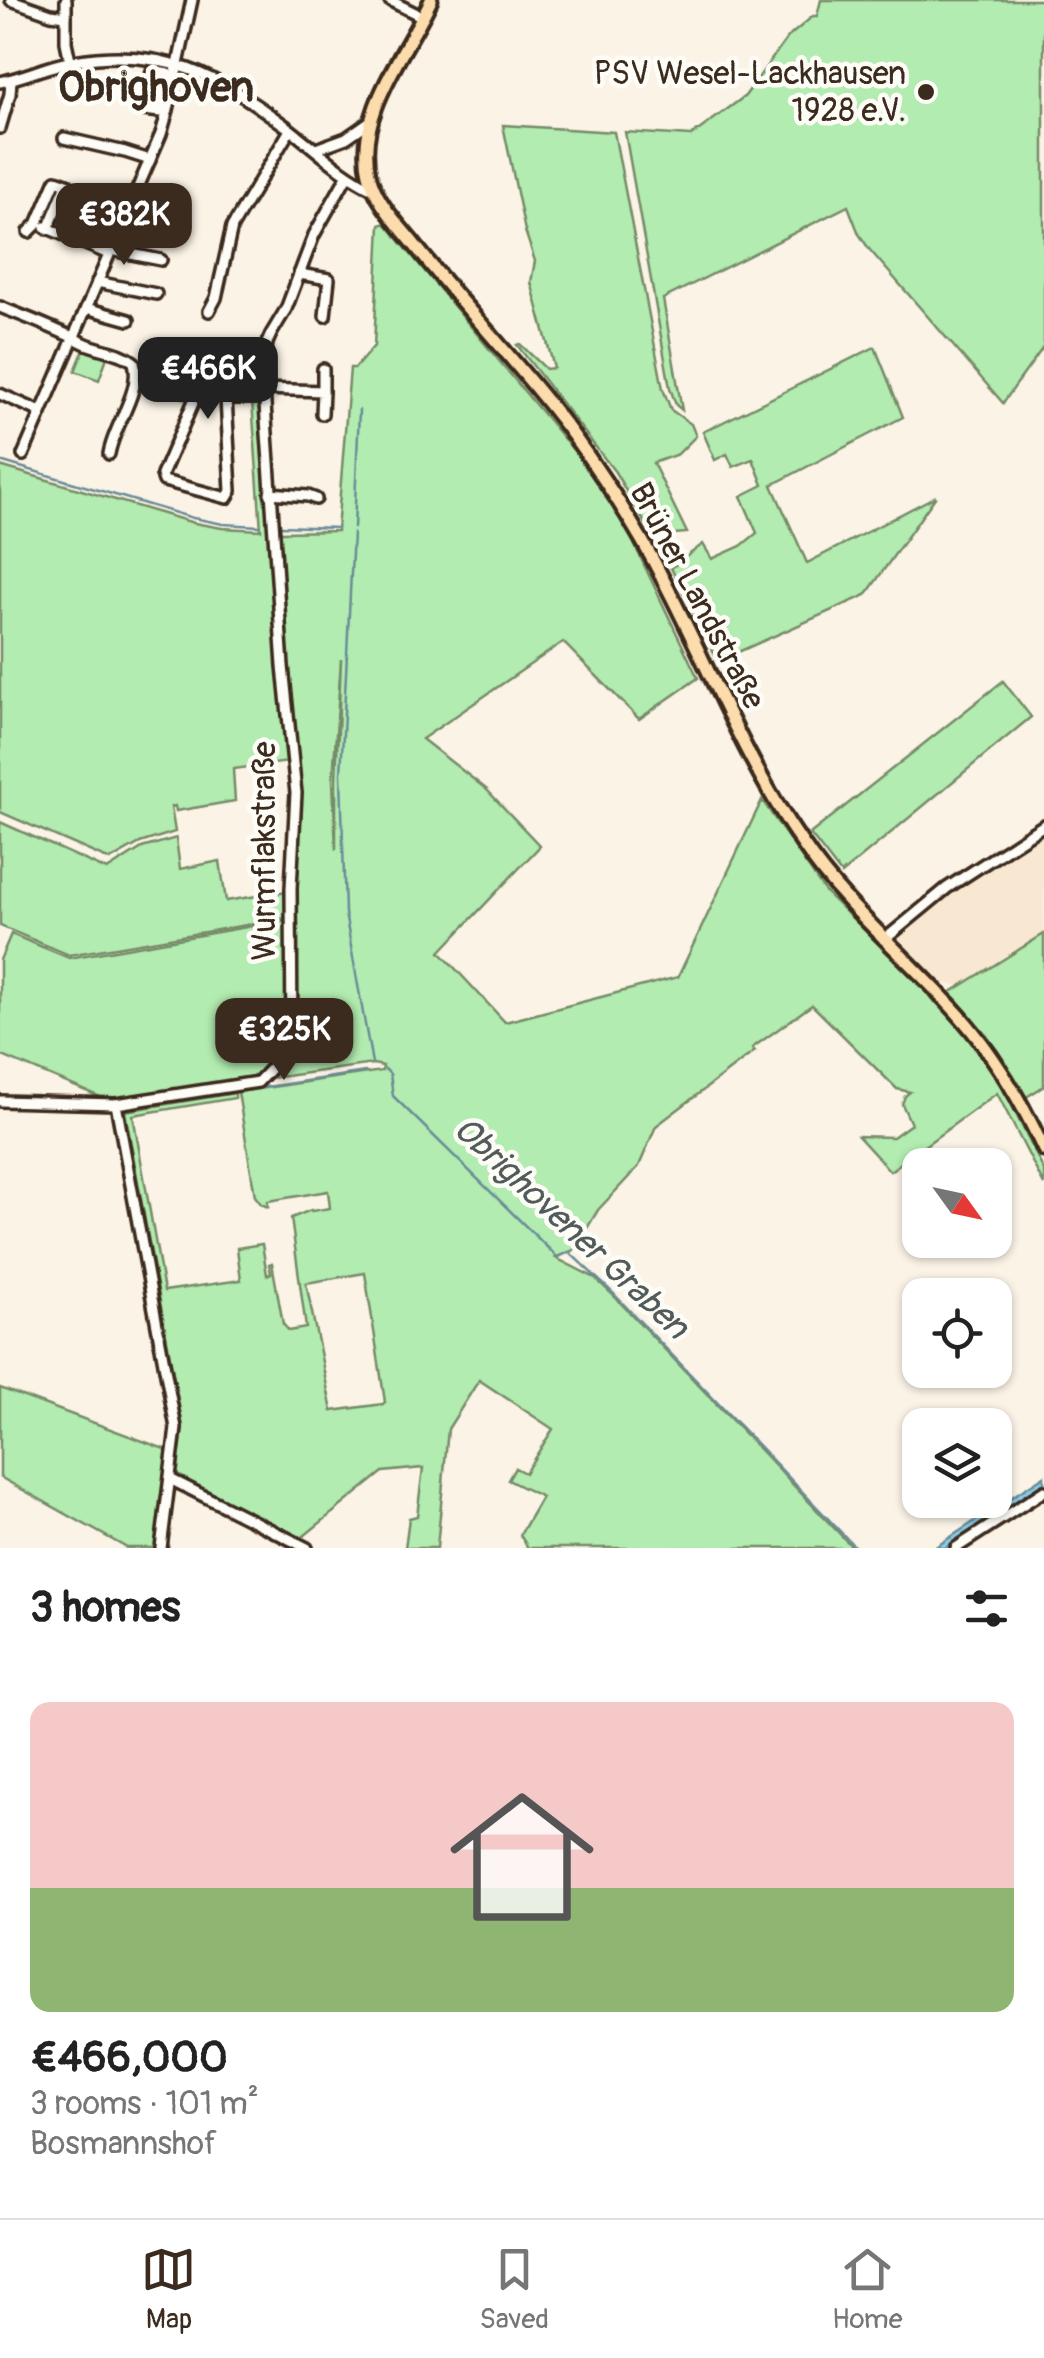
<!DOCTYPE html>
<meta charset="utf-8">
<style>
:root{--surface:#fff;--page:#f2f2f2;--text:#222;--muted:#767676;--line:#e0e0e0;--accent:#3b2a1e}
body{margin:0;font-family:Pangolin,sans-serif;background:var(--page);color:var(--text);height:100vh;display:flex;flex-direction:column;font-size:38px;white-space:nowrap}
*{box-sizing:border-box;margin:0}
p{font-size:32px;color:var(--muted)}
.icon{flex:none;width:55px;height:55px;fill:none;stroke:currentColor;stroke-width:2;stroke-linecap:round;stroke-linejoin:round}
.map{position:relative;height:1548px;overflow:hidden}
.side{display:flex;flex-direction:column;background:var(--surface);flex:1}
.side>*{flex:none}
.needle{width:65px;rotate:123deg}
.controls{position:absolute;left:902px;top:1148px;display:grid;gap:20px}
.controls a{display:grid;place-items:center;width:110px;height:110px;border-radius:20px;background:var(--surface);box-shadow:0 2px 8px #0004;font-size:50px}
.price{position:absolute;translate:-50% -85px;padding:0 22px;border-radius:20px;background:var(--accent);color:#fff;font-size:32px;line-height:65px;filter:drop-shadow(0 2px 5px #0008)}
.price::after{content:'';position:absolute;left:50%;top:60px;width:30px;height:22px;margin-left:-15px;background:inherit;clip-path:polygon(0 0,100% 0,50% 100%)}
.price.on{background:#222;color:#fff}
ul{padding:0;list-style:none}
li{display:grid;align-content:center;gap:20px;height:530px;padding:0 30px}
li+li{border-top:2px solid var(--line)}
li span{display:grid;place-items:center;height:310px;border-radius:20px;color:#555}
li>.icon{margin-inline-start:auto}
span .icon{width:180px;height:180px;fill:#fffc;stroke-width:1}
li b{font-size:42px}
h2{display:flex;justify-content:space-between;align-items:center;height:120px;padding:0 30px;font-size:42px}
.menu{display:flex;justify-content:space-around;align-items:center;height:140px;border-top:2px solid var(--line);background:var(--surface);font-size:28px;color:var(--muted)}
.menu a{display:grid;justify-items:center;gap:5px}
.menu .on{color:var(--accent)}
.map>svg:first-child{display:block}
.built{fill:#f8e8d2}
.green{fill:#b2ecb0;stroke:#768b67;stroke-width:2.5;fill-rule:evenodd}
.water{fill:#89cdea;stroke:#6a8c98;stroke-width:2.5}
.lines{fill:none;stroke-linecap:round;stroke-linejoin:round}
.stream{stroke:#6a8c98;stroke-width:2.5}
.minor-casing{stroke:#3b2a1e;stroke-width:16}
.major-casing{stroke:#3b2a1e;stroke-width:19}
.minor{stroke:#fdfcf7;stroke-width:9}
.major{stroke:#fcdcac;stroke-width:11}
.poi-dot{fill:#3b2a1e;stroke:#fdfcf7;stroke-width:4}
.labels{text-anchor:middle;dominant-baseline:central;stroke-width:9;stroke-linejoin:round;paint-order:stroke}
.poi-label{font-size:32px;fill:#3b2a1e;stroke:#fdfcf7;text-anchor:end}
.street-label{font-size:32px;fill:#3b2a1e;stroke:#fdfcf7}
.water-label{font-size:35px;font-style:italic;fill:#525b5b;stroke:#fdfcf7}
.district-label{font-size:42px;font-weight:bold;fill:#3b2a1e;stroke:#fdfcf7}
</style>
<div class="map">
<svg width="1044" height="1548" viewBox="0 0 1044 1548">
<rect width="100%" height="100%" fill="#fbf3e6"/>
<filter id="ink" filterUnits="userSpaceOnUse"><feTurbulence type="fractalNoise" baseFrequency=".01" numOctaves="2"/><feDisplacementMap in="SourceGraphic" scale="20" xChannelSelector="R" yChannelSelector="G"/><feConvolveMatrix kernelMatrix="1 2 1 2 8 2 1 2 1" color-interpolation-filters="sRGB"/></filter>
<g filter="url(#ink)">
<!-- built -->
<polygon class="built" points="1044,829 1044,934 961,986 941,983 895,934 931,903"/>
<!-- green -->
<g class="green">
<polygon points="821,0 1044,0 1044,346 1003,403 869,249 859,234 848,206 663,299 682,410 676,405 670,388 625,132 691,136 745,96 787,38 813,16 817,16"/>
<polygon points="503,125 614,132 663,389 671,410 691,424 696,436 678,454 653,463 687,533 674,534 672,532 655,540 615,472 517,345 520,344 546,369 554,368 531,282 535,261 525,231"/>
<path d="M385,223L578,456L624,523L698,678L639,719L563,642L422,739L486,789L540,846L440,952L505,1022L678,977L762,800L825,892L925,988L935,1002L1044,934V1086L1012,1106L1044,1171V1185L997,1093L890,1171L858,1136L893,1137L911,1124L902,1104L905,1096L910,1092L897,1089L812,1005L752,1048L755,1051L656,1126L639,1166L598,1210L574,1250L556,1258L595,1278L613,1295L853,1548H528L520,1535L542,1497L508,1480L515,1468L525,1473L553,1429L479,1380L448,1429L437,1548H405L409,1518L417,1516L423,1468L383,1472L299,1540L177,1478L183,1427L125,1111L235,1093V1098L133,1115L164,1291L241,1280L237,1248L262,1244L267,1275L271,1273L269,1264L272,1263L283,1324L289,1331L306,1328L291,1218L311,1210L312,1211L330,1208L328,1191L268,1201V1207L261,1204L255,1196L238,1092L382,1071L383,1066L373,1064L264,1079L295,1047L294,881L300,781L293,726L290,762L233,769L235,801L176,811L175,806L171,807L175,832L140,843L110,860L0,812V466L194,523L222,528L261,530L252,401L260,402L270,530L281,532L337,531L350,368H355L374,346L380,225ZM341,659L336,780V850L333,780ZM365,1273L385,1402L383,1404L332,1411L306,1283Z"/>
<polygon points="85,347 108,354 99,380 75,371"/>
<polygon points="875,347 903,417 772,485 807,563 936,496 866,595 718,661 671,568 703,544 712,559 741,546 757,533 741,496 763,485 753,459 733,467 727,454 715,460 703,432"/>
<polygon points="1003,681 1031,717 841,874 810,834"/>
<polygon points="0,822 107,870 142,848 176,838 180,869 220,861 226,901 287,891 287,918 69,955 0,926"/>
<polygon points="287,920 288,1045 259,1075 249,1081 112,1102 0,1055 0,960 11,934 69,958"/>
<polygon points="0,1388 170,1451 158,1548 127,1548 0,1477"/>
</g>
<!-- water -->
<polygon class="water" points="1044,1476 1044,1484 945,1548 934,1548"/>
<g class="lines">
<!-- stream -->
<g class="stream">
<polyline points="0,461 193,518 223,524 259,526"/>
<polyline points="281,526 337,528"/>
<polyline points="354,528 359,410"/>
<polyline points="353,533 341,774 345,913 372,1063"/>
<polyline points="385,1069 390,1074 393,1096 550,1250 557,1257 569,1252 614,1294 856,1548"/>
<polyline points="240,1091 365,1072"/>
<polyline points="176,1474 181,1427 124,1112 125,1109 233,1092"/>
<polyline points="167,1548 175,1487"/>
</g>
<!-- minor casing -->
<g class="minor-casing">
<g id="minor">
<polyline points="11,0 51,14 66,16"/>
<polyline points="66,0 66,42 70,61"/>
<polyline points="389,0 423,17"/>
<polygon points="152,71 168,74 160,112 144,110"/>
<path d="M0,82C25,77 49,65 74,61C163,45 218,76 287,127C316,149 342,175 375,190"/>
<polyline points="0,128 10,94 11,80"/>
<polyline points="64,138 125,152 150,160"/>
<polyline points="316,149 346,138 369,122"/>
<polyline points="125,218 168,227"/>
<polyline points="45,227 109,254"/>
<polyline points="29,232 37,224 56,180 67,184 48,229"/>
<polyline points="80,242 97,200"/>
<polyline points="111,250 161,260"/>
<polyline points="299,274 329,279 325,316"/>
<polyline points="97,282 156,294"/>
<path d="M0,307C28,318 55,328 82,342C99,351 119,350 134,362C142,392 114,424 109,454"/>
<polyline points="86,308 129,320"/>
<polyline points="209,311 216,298 232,227 290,130"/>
<polyline points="137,371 196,396 162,475 164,481 227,498 231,491 226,398 263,398"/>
<polyline points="263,389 323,391 322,414"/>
<polyline points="323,391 323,369"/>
<polyline points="0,394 41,412"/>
<polyline points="23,455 161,134 168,110 192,0"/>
<polyline points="270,493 308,496 316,499"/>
<polyline points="884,940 947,888 1044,825"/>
<polyline points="0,1101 116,1104"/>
<polyline points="170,1479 307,1548"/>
<polyline points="161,1548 176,1428 116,1104 258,1082 289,1049 292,1042 291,888 296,793 283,666 263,375 267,343 271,334 286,309 314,235 347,176"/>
<polyline points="956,1548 1044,1491"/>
</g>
</g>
<!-- major casing -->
<g class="major-casing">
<path id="major" d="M431,0C406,53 355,114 369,174C375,201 397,223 414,244C465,309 524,368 573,435C607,482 639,531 665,583C710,670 746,762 802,843C846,909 908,957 960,1016C995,1056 1022,1102 1044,1150"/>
</g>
<!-- minor -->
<use href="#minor" class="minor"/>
<!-- major -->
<use href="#major" class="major"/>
</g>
</g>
<!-- markers -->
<circle class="poi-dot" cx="926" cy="92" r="10"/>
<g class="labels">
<!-- poi labels -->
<g class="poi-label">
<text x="906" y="74">PSV Wesel-Lackhausen<tspan x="906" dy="37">1928 e.V.</tspan></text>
</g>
<!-- street labels -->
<g class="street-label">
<text transform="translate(697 596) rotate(62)">Brüner Landstraße</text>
<text transform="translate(265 851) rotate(-90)">Wurmflakstraße</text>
</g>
<!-- water labels -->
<g class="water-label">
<text transform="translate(571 1228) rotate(43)">Obrighovener Graben</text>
</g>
<!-- district labels -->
<g class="district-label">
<text x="156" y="88">Obrighoven</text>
</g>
</g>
</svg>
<div class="controls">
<a><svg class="needle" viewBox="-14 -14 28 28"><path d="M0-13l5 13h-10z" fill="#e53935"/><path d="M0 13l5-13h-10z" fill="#767676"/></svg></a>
<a><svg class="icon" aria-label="locate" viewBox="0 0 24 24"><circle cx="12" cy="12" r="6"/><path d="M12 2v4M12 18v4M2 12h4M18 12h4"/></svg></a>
<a><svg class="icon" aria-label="layers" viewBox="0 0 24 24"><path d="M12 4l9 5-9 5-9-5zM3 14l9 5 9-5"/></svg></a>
</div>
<b class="price" style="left:124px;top:268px">€382K</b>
<b class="price on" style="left:208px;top:422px">€466K</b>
<b class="price" style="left:284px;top:1083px">€325K</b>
</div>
<section class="side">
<h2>3 homes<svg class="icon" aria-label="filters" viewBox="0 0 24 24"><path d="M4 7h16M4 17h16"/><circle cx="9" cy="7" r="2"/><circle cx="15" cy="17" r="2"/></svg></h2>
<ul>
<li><span style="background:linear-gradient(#f6c9c9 60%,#8fb573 0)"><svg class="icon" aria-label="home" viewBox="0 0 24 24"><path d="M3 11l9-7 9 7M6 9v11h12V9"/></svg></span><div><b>€466,000</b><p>3 rooms · 101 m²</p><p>Bosmannshof</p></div></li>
</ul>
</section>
<nav class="menu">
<a class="on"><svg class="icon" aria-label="map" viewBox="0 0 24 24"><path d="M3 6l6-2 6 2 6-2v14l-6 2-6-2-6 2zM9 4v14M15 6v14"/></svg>Map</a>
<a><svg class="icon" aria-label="saved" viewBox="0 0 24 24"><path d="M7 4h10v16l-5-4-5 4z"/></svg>Saved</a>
<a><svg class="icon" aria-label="home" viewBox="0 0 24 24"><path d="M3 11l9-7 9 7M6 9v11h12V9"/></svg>Home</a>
</nav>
